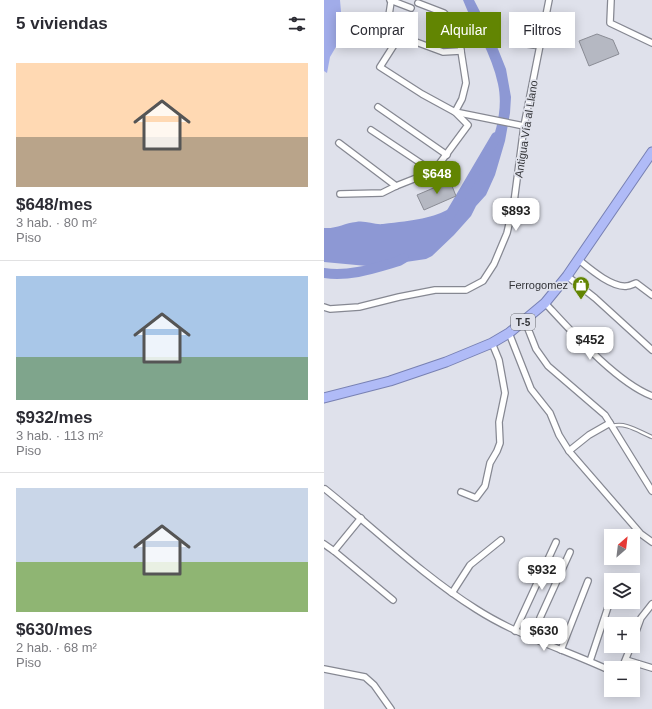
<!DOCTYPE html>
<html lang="es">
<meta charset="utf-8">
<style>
:root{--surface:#fff;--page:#f2f2f3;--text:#2b2b33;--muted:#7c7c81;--line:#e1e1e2;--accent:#628502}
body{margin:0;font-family:Arial,sans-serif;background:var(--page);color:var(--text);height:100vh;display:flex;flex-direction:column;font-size:15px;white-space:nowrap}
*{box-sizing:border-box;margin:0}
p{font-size:13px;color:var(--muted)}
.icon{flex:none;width:22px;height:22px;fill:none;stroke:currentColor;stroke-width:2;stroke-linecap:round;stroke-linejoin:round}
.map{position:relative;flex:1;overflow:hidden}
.sheet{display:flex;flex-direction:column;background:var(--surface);width:324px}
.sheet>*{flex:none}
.guide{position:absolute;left:12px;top:12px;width:256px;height:36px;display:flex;gap:8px}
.needle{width:26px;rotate:28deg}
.controls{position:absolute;left:280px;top:529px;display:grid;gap:8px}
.controls a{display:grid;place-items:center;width:36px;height:36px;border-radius:0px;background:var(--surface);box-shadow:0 2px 10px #0003;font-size:20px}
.price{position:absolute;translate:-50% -34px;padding:0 9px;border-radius:8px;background:#fff;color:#222;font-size:13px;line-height:26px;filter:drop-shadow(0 1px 2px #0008)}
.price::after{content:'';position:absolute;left:50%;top:24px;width:12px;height:9px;margin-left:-6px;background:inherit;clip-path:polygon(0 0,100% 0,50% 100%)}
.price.on{background:var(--accent);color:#fff}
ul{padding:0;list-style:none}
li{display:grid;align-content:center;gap:8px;height:212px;padding:0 16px}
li+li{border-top:1px solid var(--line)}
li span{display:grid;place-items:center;height:124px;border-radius:0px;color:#555}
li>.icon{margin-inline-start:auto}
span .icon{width:72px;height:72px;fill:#fffc;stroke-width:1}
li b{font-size:17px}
h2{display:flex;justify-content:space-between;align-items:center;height:48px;padding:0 16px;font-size:17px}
.pill{padding:0 14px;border-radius:0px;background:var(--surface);box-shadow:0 2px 10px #0003;font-size:14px;line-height:36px}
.pill.on{background:var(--accent);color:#fff}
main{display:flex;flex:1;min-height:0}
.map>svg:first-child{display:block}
.forest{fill:#a1ace9}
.water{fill:#8d98d4}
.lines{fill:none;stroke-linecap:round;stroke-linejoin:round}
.river{stroke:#8d98d4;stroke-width:10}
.building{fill:#b5b8c2;stroke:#8a8c95}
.service-casing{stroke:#868892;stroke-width:4.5}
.minor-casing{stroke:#868892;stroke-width:8}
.trunk-casing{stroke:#7881b3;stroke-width:11}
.service{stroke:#fff;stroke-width:2.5}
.minor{stroke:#fff;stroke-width:5.5}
.trunk{stroke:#b0bbf7;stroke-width:9}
.labels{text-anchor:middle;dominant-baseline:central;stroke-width:3.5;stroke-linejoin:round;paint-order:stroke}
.shield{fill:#dfe1eb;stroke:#67686e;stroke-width:1}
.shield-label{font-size:10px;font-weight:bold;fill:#333438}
.street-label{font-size:11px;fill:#333438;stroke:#dfe1eb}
.poi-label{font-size:11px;fill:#333438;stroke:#dfe1eb;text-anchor:end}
</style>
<main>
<section class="sheet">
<h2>5 viviendas<svg class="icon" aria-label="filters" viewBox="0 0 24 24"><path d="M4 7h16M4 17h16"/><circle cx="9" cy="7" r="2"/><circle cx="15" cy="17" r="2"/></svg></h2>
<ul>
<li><span style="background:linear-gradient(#ffd9b3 60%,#b9a48a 0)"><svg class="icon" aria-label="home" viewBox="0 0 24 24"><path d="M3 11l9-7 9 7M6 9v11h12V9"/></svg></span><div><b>$648/mes</b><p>3 hab. · 80 m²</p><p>Piso</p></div></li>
<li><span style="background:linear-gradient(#a9c7e8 65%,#7fa58c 0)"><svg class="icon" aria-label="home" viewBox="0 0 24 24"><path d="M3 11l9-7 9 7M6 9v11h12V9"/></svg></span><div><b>$932/mes</b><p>3 hab. · 113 m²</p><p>Piso</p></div></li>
<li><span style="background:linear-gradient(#c9d6e8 60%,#8fb573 0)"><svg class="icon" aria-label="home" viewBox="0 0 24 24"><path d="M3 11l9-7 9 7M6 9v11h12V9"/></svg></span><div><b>$630/mes</b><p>2 hab. · 68 m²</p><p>Piso</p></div></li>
</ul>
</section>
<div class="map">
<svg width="328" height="709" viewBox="0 0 328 709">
<rect width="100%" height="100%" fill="#dfe1eb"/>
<!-- forest -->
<polygon class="forest" points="0,0 16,0 19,35 6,57 3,73 0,71"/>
<!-- water -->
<path class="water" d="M139,0H150L170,39L182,69L187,97L186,113L181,141L171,175L162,195L152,206L147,216L130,235L108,256L102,259L75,263H55L43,266L0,262V228C12,229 21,223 32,222C41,220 50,225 59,224C121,217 141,213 164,152C173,130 179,107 174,84C168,54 150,28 139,0Z"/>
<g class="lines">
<!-- river -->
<g class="river">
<polyline points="126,215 172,137"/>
<path d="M0,273C26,277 51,268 75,261L80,258"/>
</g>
</g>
<!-- building -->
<g class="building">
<polygon points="207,25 217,27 213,49 192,46 193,35 205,36"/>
<polygon points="273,34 289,40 295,54 265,66 255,41"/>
<polygon points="126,181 132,196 100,210 93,195"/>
</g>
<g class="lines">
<!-- service casing -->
<g class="service-casing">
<path id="service" d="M288,426C303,422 315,432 328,437"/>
</g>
<!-- minor casing -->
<g class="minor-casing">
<g id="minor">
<polyline points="66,0 87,8"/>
<polyline points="287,0 286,23 328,43"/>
<polyline points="94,3 120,13 135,28 137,51 142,83 138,99 131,112 200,126"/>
<polyline points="84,39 119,52 137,51"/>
<polyline points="54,107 123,155"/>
<polyline points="47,130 101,166 105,173"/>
<polyline points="15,143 72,186"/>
<polyline points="16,194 58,193 72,186 110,171 144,125 131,112 98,94 56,67 77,34 63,28 67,2"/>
<path d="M255,260C266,269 288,288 303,286C306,286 309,284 312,283L328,295"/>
<polyline points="243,276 271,298 328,350"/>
<path d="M221,303C248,332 292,382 328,396"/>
<polyline points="0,307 6,309 35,307 75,297 111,290 142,290 159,281 170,264 183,233 190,202 200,126 225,0"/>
<polyline points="201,321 212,349 224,366 281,415 328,491"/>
<polyline points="185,333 207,389 226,413 235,435 245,451 317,534 328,542"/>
<polyline points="245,451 265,435 286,423"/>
<path d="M1,489C51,529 98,575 152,609C194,636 242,650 287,671"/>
<polyline points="137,492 152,498 161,486 166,463 173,451 176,443 175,422 181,393 175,360 168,343"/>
<polyline points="0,544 10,551 69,600"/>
<polyline points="10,551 37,518"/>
<polyline points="128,593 146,565 177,540"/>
<polyline points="191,631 232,542"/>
<polyline points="209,638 216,618 246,552"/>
<polyline points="309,640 317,618 328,604"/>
<polyline points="237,650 264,581"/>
<polyline points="302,660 328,668"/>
<polyline points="266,661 285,604"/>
<polyline points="298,668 307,646"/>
<polyline points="0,669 41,677 50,685 67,709"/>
</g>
</g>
<!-- trunk casing -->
<g class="trunk-casing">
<polyline id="trunk" points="0,398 66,381 122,362 168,343 185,333 221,303 243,276 328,152"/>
</g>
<!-- service -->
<use href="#service" class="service"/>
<!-- minor -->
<use href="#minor" class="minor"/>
<!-- trunk -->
<use href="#trunk" class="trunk"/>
</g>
<!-- icons -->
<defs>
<g id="shop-pin" transform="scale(0.9)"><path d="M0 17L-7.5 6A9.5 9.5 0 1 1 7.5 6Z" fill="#628502" stroke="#dfe1eb"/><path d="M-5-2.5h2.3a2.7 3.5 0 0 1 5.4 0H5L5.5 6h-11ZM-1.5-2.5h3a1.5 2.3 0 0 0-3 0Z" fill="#fff"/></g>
</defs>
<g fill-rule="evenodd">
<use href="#shop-pin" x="257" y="285"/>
</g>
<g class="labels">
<!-- shield labels -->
<rect class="shield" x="187" y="314" width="24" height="16" rx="3"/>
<g class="shield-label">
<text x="199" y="322">T-5</text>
</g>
<!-- street labels -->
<g class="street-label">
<text transform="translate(202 129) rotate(-81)">Antigua Vía al Llano</text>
</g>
<!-- poi labels -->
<g class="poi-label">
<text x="244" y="285">Ferrogomez</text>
</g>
</g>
</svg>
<div class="controls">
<a><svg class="needle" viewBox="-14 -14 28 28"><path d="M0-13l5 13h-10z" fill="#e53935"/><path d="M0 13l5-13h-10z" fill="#7c7c81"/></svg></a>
<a><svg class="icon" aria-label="layers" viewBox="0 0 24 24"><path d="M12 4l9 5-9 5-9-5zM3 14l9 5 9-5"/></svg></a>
<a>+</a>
<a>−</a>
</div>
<b class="price on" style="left:113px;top:195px">$648</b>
<b class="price" style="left:192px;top:232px">$893</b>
<b class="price" style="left:266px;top:361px">$452</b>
<b class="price" style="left:218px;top:591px">$932</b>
<b class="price" style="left:220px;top:652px">$630</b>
<div class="guide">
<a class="pill">Comprar</a>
<a class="pill on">Alquilar</a>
<a class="pill">Filtros</a>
</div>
</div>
</main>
